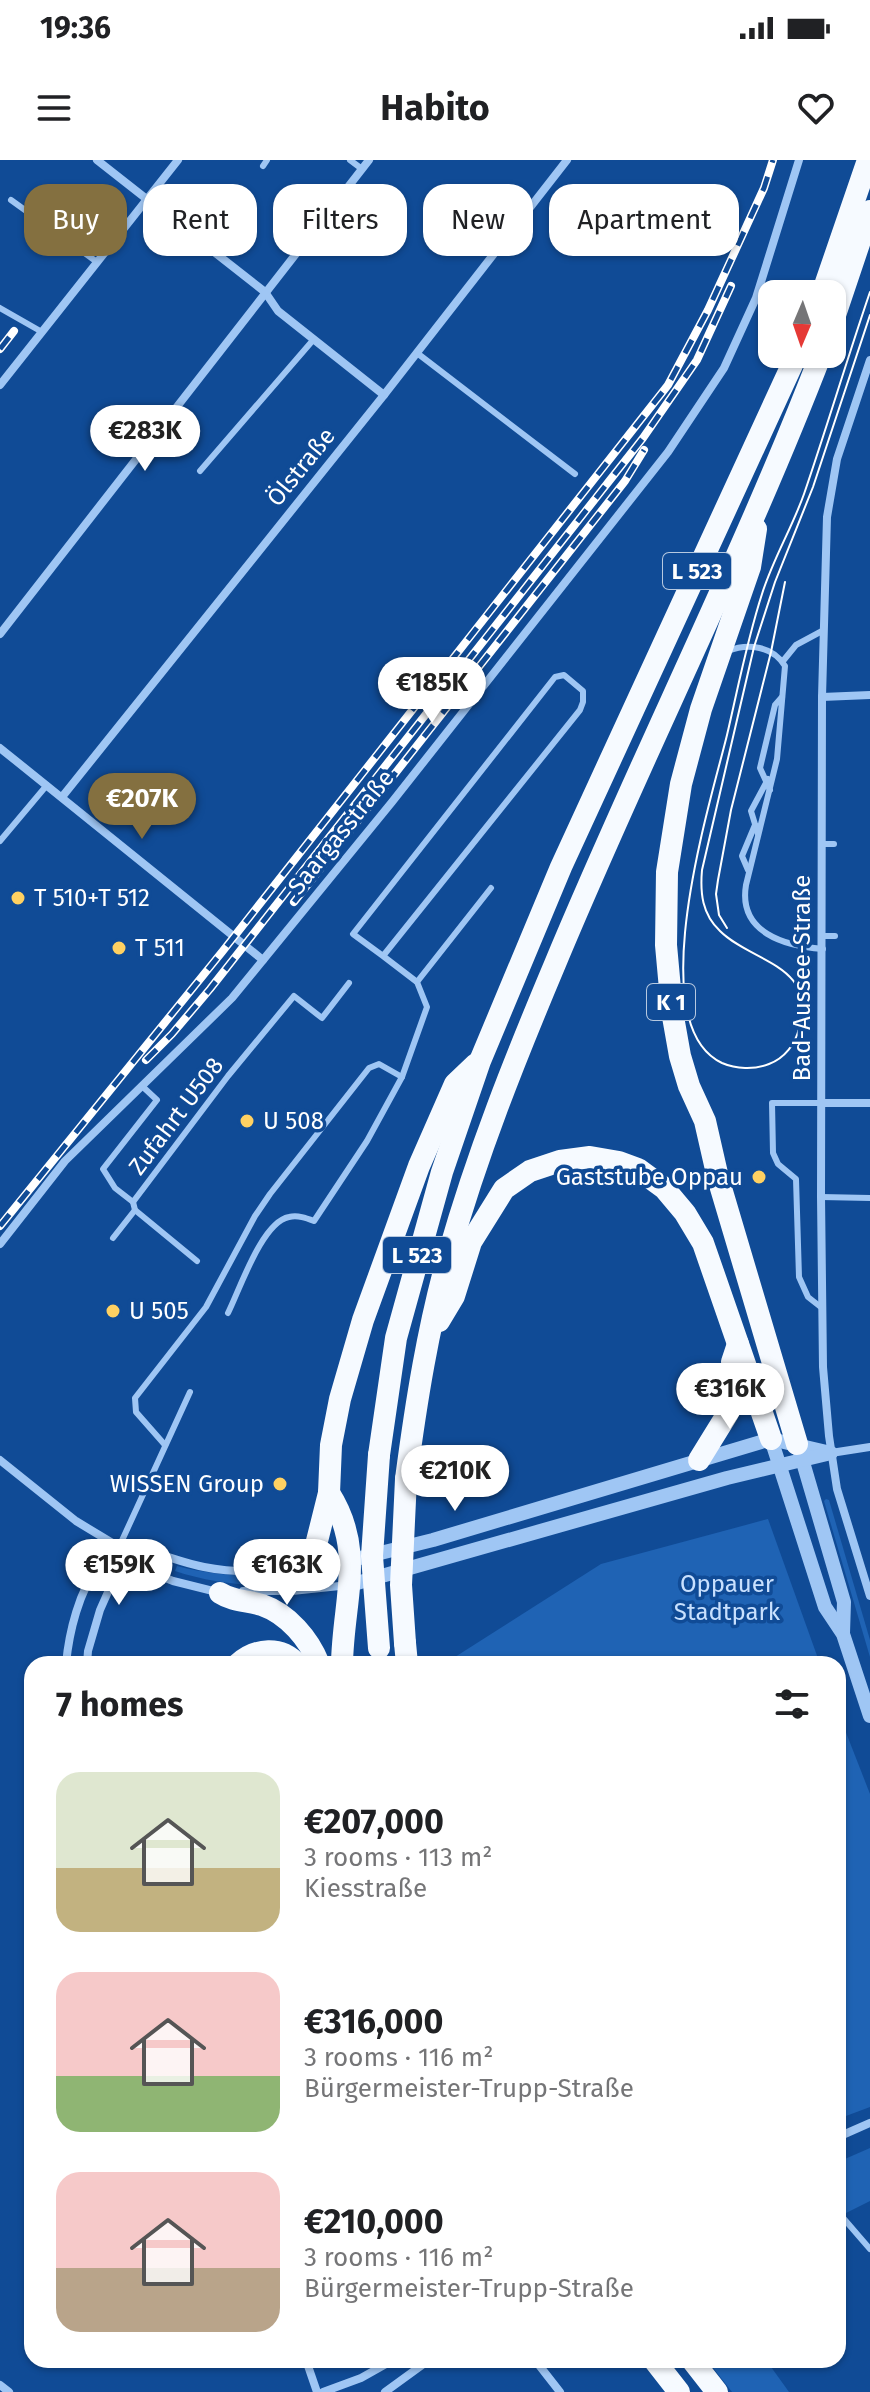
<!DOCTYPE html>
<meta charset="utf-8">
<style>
:root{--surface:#fff;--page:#f2f2f2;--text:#202124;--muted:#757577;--accent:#847040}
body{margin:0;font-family:"Fira Sans",sans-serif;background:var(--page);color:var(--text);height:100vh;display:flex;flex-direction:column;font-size:30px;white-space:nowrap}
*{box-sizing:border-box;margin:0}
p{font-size:26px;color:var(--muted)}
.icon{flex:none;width:44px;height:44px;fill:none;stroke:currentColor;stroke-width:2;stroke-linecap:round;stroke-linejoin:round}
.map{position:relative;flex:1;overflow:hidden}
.side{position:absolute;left:24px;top:1496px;width:822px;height:712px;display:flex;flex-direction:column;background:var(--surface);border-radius:24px;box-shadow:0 2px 6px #0004}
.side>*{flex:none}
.banner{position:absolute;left:24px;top:24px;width:822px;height:72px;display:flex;gap:16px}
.needle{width:52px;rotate:182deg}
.controls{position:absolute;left:758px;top:120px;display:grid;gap:16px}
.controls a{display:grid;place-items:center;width:88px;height:88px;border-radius:16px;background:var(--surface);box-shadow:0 2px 6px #0004;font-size:40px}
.price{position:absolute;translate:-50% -68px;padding:0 18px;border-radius:28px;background:#fff;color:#222;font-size:26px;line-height:52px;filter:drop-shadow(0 2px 4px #0008)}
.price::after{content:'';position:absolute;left:50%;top:48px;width:24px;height:18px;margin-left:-12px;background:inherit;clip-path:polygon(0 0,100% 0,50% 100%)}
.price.current{background:var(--accent);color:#fff}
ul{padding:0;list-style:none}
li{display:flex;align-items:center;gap:24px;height:200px;padding:0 32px}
li span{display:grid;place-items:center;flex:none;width:224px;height:160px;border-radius:24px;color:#555}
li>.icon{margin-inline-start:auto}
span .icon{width:96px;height:96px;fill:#fffc;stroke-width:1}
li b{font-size:34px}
h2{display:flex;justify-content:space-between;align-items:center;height:96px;padding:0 32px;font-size:34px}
.chip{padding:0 28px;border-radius:24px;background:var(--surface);box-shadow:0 2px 6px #0004;font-size:28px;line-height:72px}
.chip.current{background:var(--accent);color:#fff}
.status{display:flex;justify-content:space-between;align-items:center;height:56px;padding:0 40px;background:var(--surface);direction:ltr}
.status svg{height:22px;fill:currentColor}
header{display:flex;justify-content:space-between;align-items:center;height:104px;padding:0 32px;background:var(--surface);font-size:36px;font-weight:700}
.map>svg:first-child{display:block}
.green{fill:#1f63b4}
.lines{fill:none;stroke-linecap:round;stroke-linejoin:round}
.service{stroke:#9fc6f4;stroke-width:6}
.minor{stroke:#9fc6f4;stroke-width:8}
.tertiary{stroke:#9fc6f4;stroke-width:14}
.trunk{stroke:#f6faff;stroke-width:22}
.tram{stroke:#fff;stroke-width:2}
.rail-casing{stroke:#fff;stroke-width:8}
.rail{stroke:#104b96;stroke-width:5;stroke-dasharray:15;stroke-linecap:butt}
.trunk-bridge{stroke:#f6faff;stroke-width:22}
.poi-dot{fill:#ffd162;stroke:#104b96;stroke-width:3}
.labels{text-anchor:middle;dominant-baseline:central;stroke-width:7;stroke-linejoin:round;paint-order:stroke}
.shield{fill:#104b96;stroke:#b7c9e0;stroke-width:2}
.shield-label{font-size:22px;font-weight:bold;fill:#fff}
.street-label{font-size:24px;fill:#fff;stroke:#104b96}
.poi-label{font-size:24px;fill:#fff;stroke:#104b96;text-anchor:start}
.park-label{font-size:24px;fill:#c8e0fe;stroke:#104b96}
</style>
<div class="status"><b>19:36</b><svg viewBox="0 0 49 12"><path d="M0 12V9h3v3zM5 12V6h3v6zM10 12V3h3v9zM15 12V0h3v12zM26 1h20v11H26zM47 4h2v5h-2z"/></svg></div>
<header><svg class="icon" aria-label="menu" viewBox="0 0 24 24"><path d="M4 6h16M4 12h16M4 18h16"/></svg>Habito<svg class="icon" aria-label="heart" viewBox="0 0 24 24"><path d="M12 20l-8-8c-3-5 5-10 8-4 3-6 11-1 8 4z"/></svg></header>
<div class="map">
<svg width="870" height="2232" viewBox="0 0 870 2232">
<rect width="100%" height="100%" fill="#104b96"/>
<!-- green -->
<g class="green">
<polygon points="826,1339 829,1340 870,1480 870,1497 824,1341"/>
<polygon points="768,1359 820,1504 444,1504 601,1404"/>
<path d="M177,1406C231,1420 284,1417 339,1408L340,1420C283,1428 230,1429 175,1411Z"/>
<polygon points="838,1552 870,1634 870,1947 838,1959"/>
<polygon points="870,1988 870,2041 838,2057 838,2002"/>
<polygon points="707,2200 766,2200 789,2232 732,2232"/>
</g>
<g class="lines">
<!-- service -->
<g class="service">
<polyline points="350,0 362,9"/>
<polyline points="263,6 267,0"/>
<polyline points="11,40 97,102"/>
<polyline points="0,148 42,172"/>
<polyline points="417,193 575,314"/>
<polyline points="200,311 314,179"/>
<path d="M728,491C748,483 773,486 785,506L777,599L746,725C738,773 785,786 823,789"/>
<polyline points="783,501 796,485 822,471"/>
<polyline points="770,630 760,608 775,545 782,537"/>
<polyline points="758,674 751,651 768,619"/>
<polyline points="0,681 47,625"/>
<polyline points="822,684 834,684"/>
<polyline points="748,710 742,696 755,665"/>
<polyline points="823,776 835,776"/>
<polyline points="417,822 491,728"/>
<polyline points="142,926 157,940 103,1009 115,1028 133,1042 228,916 294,836 322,858 349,823"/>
<polyline points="821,1037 870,1038"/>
<polyline points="133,1042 135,1050 197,1101"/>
<polyline points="113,1078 135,1050"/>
<polyline points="822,1148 808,1137 799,1117 796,1019 778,1004 773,993 772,943 822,943"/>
<path d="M228,1153C240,1129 262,1062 289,1057C298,1055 306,1058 314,1061L367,981L402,917L427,847L417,822L383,796L580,550L583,542V531L564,515L555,517L353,774L383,796"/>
<polyline points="165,1285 136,1252 135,1238 206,1147 255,1056 270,1034 369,908 379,904 402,917"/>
<polyline points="119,1387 190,1232"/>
<polyline points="838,2052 870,2089"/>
</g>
<!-- minor -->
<g class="minor">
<polyline points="97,0 265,132 278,151 384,235"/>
<polyline points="870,200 837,299 827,357 822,537 821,1037 823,1207 829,1276 837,1329 870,1436"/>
<polyline points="0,225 178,0"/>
<polyline points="0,474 369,0"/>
<polyline points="822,537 870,535"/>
<polyline points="0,588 263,800"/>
<polyline points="62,637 384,235 567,0"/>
<polyline points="822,943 870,943"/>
<polyline points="0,1084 65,1001 232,838 392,642 668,292 724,208 756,138 799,0"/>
<polyline points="831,1293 870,1287"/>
<polyline points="0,1300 76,1361 119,1387 135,1406 173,1421 217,1432"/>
<path d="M119,1387C152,1388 173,1401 204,1407C238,1414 272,1411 306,1408"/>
<polyline points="243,1431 292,1431 349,1425"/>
<path d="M66,1504C69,1472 79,1431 99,1405C104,1399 113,1393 119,1387"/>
<polyline points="87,1504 88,1491 100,1450 116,1414 119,1388"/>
<polyline points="838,1977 870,1963"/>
<polyline points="306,2200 317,2232"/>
<polyline points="535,2200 560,2232"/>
<polyline points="0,2225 9,2232"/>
<polyline points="323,2232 361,2218 393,2200"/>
<polyline points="385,2232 429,2200"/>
</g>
<!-- tertiary -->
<g class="tertiary">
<polyline points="771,1279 825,1447 843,1474 870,1556"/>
<polyline points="800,1292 844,1442 843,1473"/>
<polyline points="306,1408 352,1400 433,1380 771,1279 831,1293"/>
<polyline points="350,1425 727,1318 827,1294"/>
</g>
<!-- trunk -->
<g class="trunk">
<polyline points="822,134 868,0"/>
<polyline points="832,164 870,51"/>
<polyline points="756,369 750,407 701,549 681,624 667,712 666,785 672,851 680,896 689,926 705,961 718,1018 797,1284"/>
<polyline points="439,1161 454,1136 471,1082 504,1029 530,1011 560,1001 590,997 619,1002 638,1009 664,1028 685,1053 703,1083 771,1279"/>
<polyline points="379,1295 396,1178 442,1012 480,901 561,707 797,194"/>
<polyline points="699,1300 728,1253 735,1225 732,1202 738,1184"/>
<path d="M406,1319C416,1243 428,1167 449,1093C477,994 515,899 555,804C640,599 741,401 821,194"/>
<path d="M329,1333C366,1391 343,1440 342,1504"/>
<polyline points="306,1408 316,1385 329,1333 331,1285 340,1239 363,1160 419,1006 455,924 476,904"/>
<path d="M220,1433C234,1442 247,1440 262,1445C288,1454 309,1479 319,1504"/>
<polyline points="405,1483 407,1504"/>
<path d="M238,1504C256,1488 281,1486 297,1504"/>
<polyline points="654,2200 679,2232"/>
<polyline points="692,2200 717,2232"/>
</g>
<!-- tram -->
<g class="tram">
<path d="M870,132C847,199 827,267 804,334C792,368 773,399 762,434C747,480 738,528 727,575C711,641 640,864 722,903C736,909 754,910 769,904C785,898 795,884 799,869C818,804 752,803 720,771C702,754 700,733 702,710L754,487L775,422L813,327L870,155"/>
<polyline points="727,768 719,755 716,734 718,720 731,650 771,492 785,422"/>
</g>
<!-- rail casing -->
<g class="rail-casing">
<g id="rail">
<polyline points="0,189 14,171"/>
<polyline points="294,742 625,321 644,290"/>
<polyline points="146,900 172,874 210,829 643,278 697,200 731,126"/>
<polyline points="0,1066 222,792 668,225 708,150 764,28 773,0"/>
</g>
</g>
<!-- rail -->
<use href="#rail" class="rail"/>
<!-- trunk-bridge -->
<g class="trunk-bridge">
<polyline points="405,1483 401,1425 406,1319"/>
<polyline points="379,1488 372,1396 379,1295"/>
</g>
</g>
<!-- markers -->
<g class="poi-dot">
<circle cx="18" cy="738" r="8"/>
<circle cx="119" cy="788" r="8"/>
<circle cx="247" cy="961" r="8"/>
<circle cx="759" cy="1017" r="8"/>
<circle cx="113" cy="1151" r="8"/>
<circle cx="280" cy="1324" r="8"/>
</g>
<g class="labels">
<!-- shield labels -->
<g class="shield">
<rect x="663" y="393" width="68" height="36" rx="6"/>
<rect x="647" y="824" width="48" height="36" rx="6"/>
<rect x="383" y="1077" width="68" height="36" rx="6"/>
</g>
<g class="shield-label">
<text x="697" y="411">L 523</text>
<text x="671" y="842">K 1</text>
<text x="417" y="1095">L 523</text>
</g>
<!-- street labels -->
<g class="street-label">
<text transform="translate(301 307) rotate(-51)">Ölstraße</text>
<text transform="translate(341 672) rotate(-51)">Saargasstraße</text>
<text transform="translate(802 818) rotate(-90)">Bad-Aussee-Straße</text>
<text transform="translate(176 956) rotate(-53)">Zufahrt U508</text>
</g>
<!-- poi labels -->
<g class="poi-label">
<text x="34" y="738">T 510+T 512</text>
<text x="135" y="788">T 511</text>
<text x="263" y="961">U 508</text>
<text x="743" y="1017" text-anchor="end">Gaststube Oppau</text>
<text x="129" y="1151">U 505</text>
<text x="264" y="1324" text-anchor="end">WISSEN Group</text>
</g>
<!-- park labels -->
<g class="park-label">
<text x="727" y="1424">Oppauer<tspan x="727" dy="28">Stadtpark</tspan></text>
</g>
</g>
</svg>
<div class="controls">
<a><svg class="needle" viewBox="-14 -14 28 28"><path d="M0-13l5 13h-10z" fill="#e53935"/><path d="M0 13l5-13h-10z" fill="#757577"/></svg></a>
</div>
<b class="price" style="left:145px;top:313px">€283K</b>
<b class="price" style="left:432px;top:565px">€185K</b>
<b class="price current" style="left:142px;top:681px">€207K</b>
<b class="price" style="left:730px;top:1271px">€316K</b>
<b class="price" style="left:455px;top:1353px">€210K</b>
<b class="price" style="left:119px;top:1447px">€159K</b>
<b class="price" style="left:287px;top:1447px">€163K</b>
<div class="banner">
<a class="chip current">Buy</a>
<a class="chip">Rent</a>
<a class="chip">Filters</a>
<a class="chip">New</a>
<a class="chip">Apartment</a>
</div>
<section class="side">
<h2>7 homes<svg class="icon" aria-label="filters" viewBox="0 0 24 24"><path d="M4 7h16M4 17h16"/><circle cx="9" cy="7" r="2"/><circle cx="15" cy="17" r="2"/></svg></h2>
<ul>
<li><span style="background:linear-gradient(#dfe7d0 60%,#c2b280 0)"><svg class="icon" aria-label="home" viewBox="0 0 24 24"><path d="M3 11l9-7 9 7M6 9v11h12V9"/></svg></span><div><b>€207,000</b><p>3 rooms · 113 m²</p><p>Kiesstraße</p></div></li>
<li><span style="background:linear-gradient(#f6c9c9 65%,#8fb573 0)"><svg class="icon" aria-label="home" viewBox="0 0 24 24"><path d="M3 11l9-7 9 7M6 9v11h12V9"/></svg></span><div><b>€316,000</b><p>3 rooms · 116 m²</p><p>Bürgermeister-Trupp-Straße</p></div></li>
<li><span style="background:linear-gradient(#f6c9c9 60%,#b9a48a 0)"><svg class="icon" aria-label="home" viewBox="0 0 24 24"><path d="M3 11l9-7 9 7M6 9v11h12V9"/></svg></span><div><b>€210,000</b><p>3 rooms · 116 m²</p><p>Bürgermeister-Trupp-Straße</p></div></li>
</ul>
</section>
</div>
